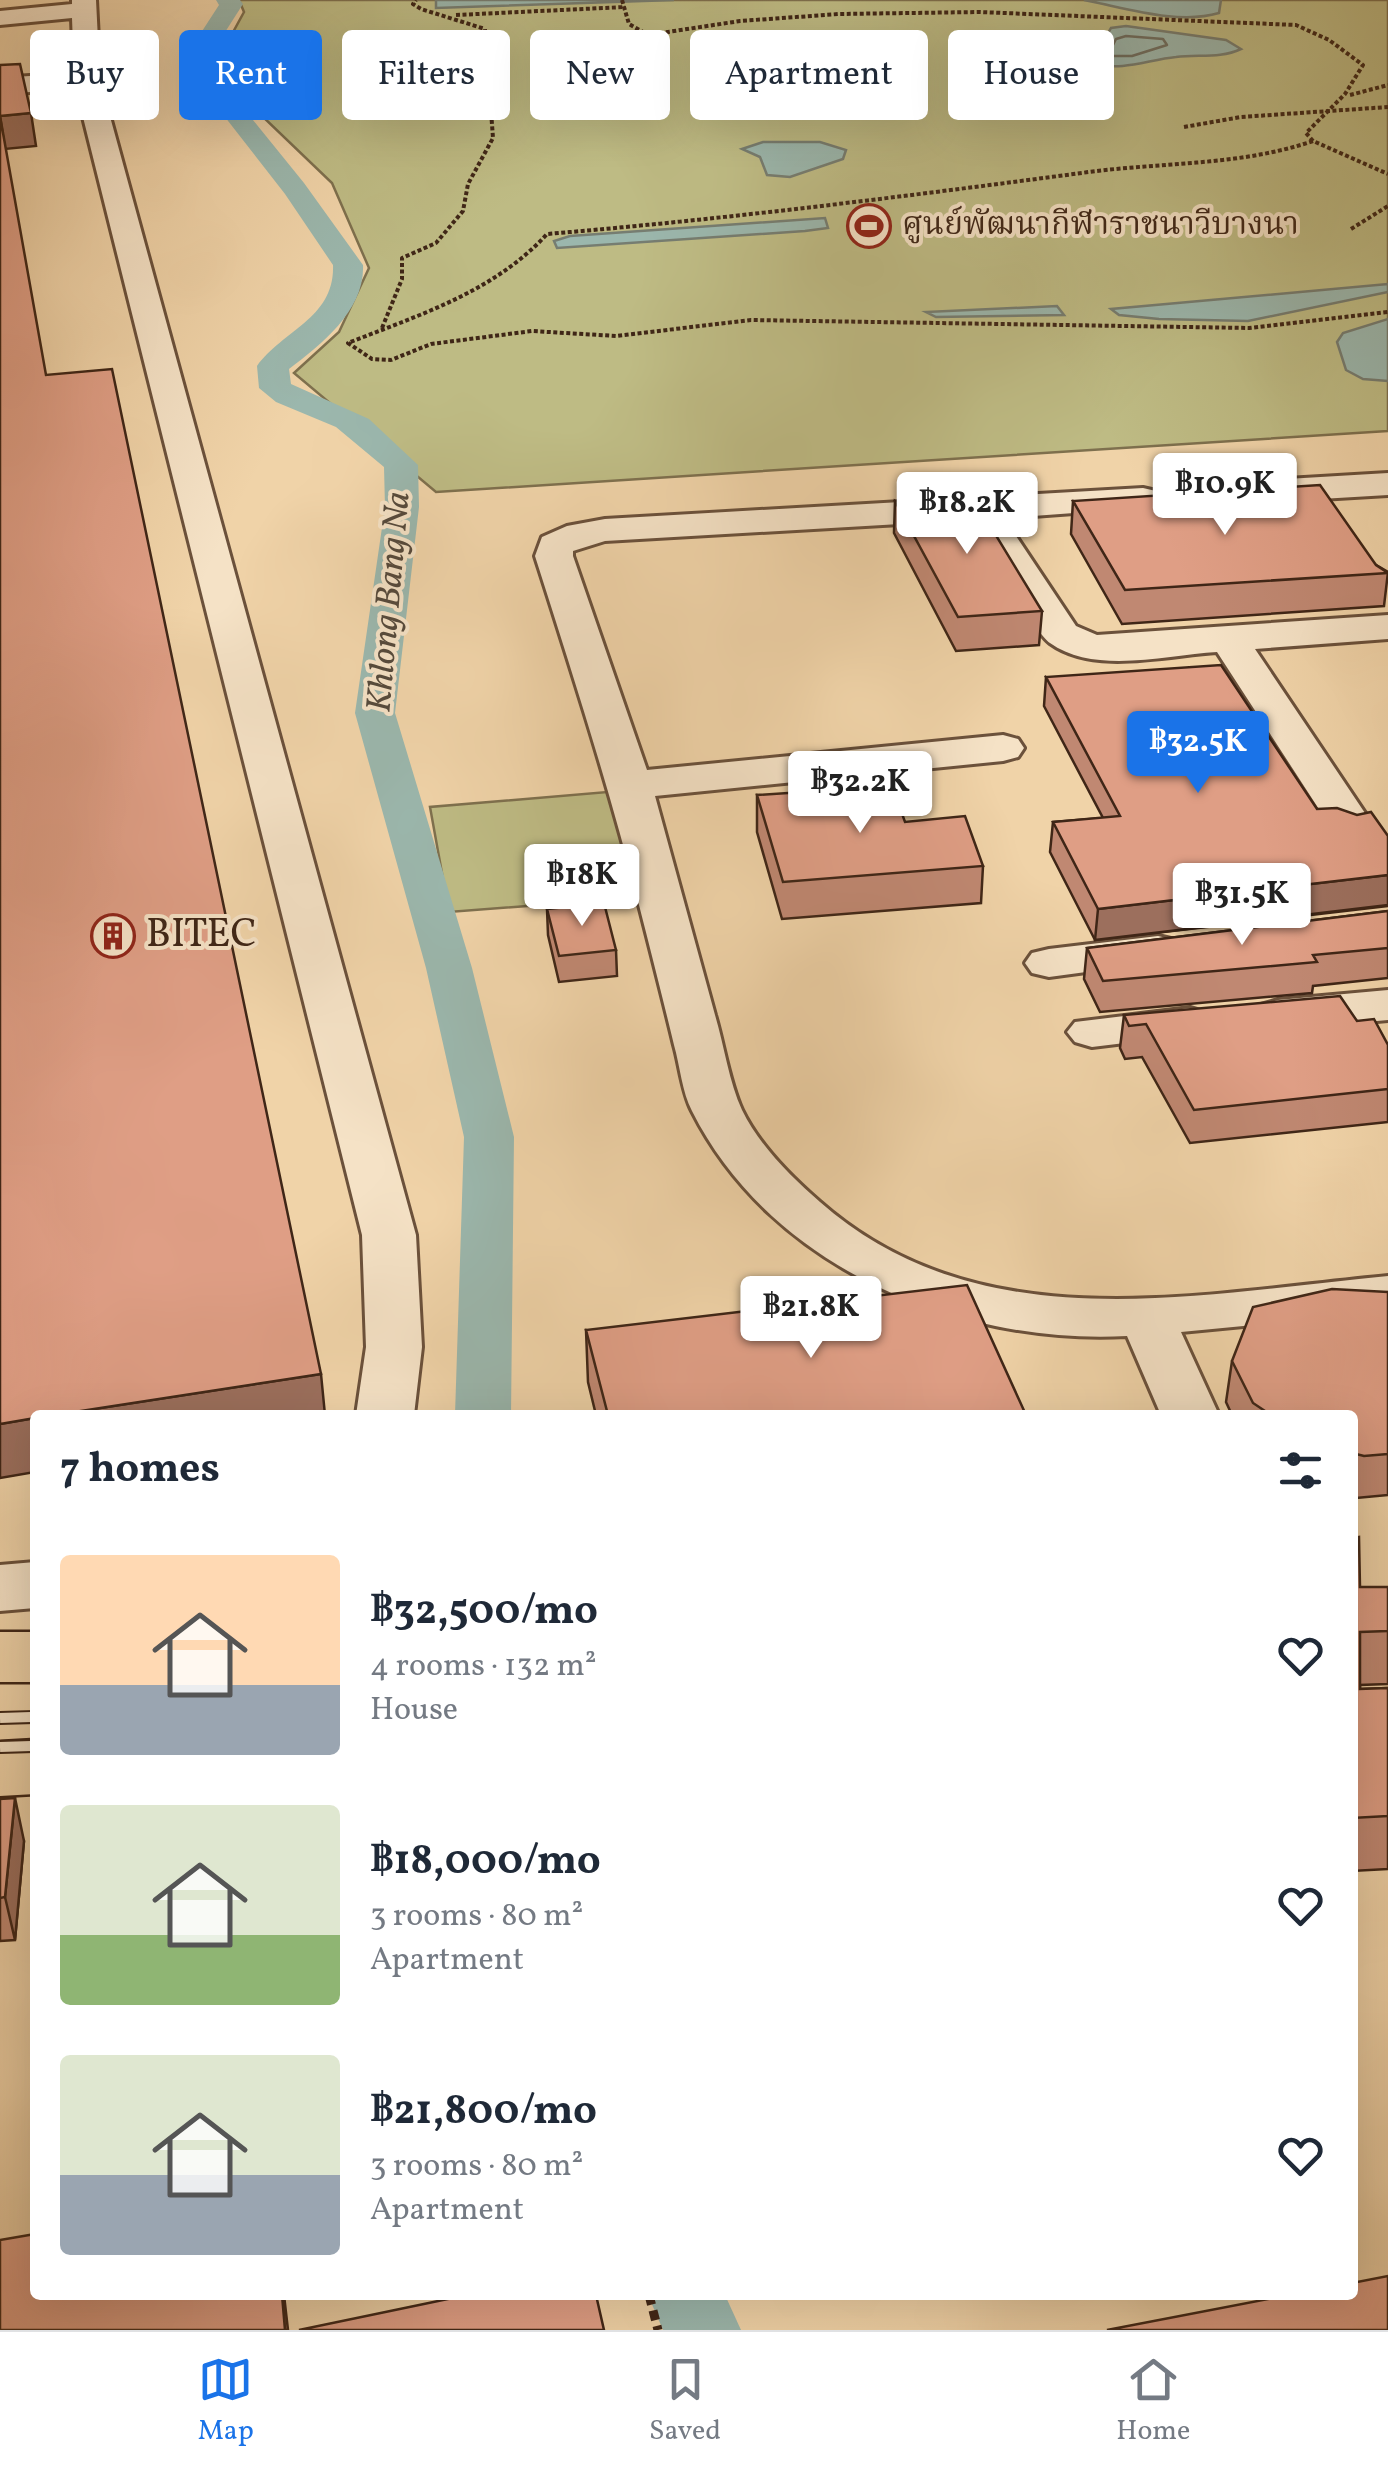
<!DOCTYPE html>
<meta charset="utf-8">
<style>
:root{--surface:#fff;--page:#f2f2f3;--text:#1f2937;--muted:#747a83;--line:#e0e1e3;--accent:#1a73e8}
body{margin:0;font-family:Vollkorn,"Noto Serif Thai",serif;background:var(--page);color:var(--text);height:100vh;display:flex;flex-direction:column;font-size:38px;white-space:nowrap}
*{box-sizing:border-box;margin:0}
p{font-size:32px;color:var(--muted)}
.icon{flex:none;width:55px;height:55px;fill:none;stroke:currentColor;stroke-width:2;stroke-linecap:round;stroke-linejoin:round}
.map{position:relative;flex:1;overflow:hidden}
.sheet{position:absolute;left:30px;top:1410px;width:1328px;height:890px;display:flex;flex-direction:column;background:var(--surface);border-radius:10px;box-shadow:0 10px 40px #0002}
.sheet>*{flex:none}
.top-card{position:absolute;left:30px;top:30px;width:1330px;height:90px;display:flex;gap:20px}
.price{position:absolute;translate:-50% -85px;padding:0 22px;border-radius:10px;background:#fff;color:#222;font-size:32px;line-height:65px;filter:drop-shadow(0 2px 5px #0008)}
.price::after{content:'';position:absolute;left:50%;top:60px;width:30px;height:22px;margin-left:-15px;background:inherit;clip-path:polygon(0 0,100% 0,50% 100%)}
.price.selected{background:var(--accent);color:#fff}
ul{padding:0;list-style:none}
li{display:flex;align-items:center;gap:30px;height:250px;padding:0 30px}
li span{display:grid;place-items:center;flex:none;width:280px;height:200px;border-radius:10px;color:#555}
li>.icon{margin-inline-start:auto}
span .icon{width:120px;height:120px;fill:#fffc;stroke-width:1}
li b{font-size:42px}
h2{display:flex;justify-content:space-between;align-items:center;height:120px;padding:0 30px;font-size:42px}
.pill{padding:0 35px;border-radius:10px;background:var(--surface);box-shadow:0 10px 40px #0002;font-size:35px;line-height:90px}
.pill.selected{background:var(--accent);color:#fff}
.dock{display:flex;justify-content:space-around;align-items:center;height:140px;border-top:2px solid var(--line);background:var(--surface);font-size:28px;color:var(--muted)}
.dock a{display:grid;justify-items:center;gap:5px}
.dock .selected{color:var(--accent)}
.map>svg:first-child{display:block}
.green{fill:#bebb84;stroke:#7e704e;stroke-width:2.5}
.water{fill:#9bb7ad;stroke:#767d71;stroke-width:2.5}
.lines{fill:none;stroke-linecap:round;stroke-linejoin:round}
.shore{stroke:#6d6e62;stroke-width:2.5}
.canal{fill:#9bb7ad;fill-rule:evenodd}
.minor-casing{stroke:#6b513b;stroke-width:6}
.highway-casing{stroke:#3f2617;stroke-width:5}
.path-far1{stroke:#3f2617;stroke-width:4;stroke-dasharray:4 2.5;stroke-linecap:butt}
.path{stroke:#3f2617;stroke-width:9;stroke-dasharray:10 6;stroke-linecap:butt}
.minor{fill:#f5e2c6;fill-rule:evenodd}
.highway{fill:#f0d3a8;fill-rule:evenodd}
.rail-casing{stroke:#3f2617;stroke-width:14}
.rail{stroke:#f5e2c6;stroke-width:10;stroke-dasharray:31;stroke-linecap:butt}
.wall{fill:#c08872;stroke:#3f2617;stroke-width:2.5}
.shaded-wall{fill:#9c6f5d;stroke:#3f2617;stroke-width:2.5}
.building{fill:#df9e85;stroke:#3f2617;stroke-width:2.5}
.labels{text-anchor:middle;dominant-baseline:central;stroke-width:8;stroke-linejoin:round;paint-order:stroke}
.far-poi-label{font-size:32px;fill:#3f2617;stroke:#f5e2c6;text-anchor:start}
.far-water-label{font-size:35px;font-style:italic;fill:#564a3c;stroke:#f5e2c6}
.poi-label{font-size:40px;fill:#3f2617;stroke:#f5e2c6;text-anchor:start}
</style>
<div class="map">
<svg width="1388" height="2330" viewBox="0 0 1388 2330">
<rect width="100%" height="100%" fill="#f0d3a8"/>
<filter id="stains"><feTurbulence type="fractalNoise" baseFrequency=".002" numOctaves="4"/><feColorMatrix values="0 0 0 0 .2 0 0 0 0 .09 0 0 0 0 .02 0 0 0 .5 -.17"/></filter>
<radialGradient id="worn" r=".72"><stop offset=".6" stop-color="#630" stop-opacity="0"/><stop offset="1" stop-color="#630" stop-opacity=".3"/></radialGradient>
<!-- green -->
<g class="green">
<polygon points="239,0 1388,0 1388,431 436,492 294,373 339,332 369,268 332,183 213,69 244,12"/>
<polygon points="619,791 644,897 449,912 430,807"/>
</g>
<!-- water -->
<g class="water">
<polygon points="436,0 674,0 436,8"/>
<path d="M1084,0H1221L1219,13C1178,25 1126,8 1084,0Z"/>
<path d="M1126,26L1226,40L1241,49C1220,59 1198,54 1176,57C1147,60 1124,71 1094,64L1093,60L1111,28Z"/>
<polygon points="763,142 820,142 846,150 843,159 790,177 767,175 760,157 742,149"/>
<polygon points="825,218 828,228 805,231 557,248 554,241 570,236"/>
<polygon points="1388,284 1388,292 1248,321 1159,319 1119,315 1111,309"/>
<polygon points="1057,306 1064,315 936,317 926,312"/>
<polygon points="1388,319 1388,381 1363,379 1346,370 1337,342 1343,333"/>
</g>
<g class="lines">
<!-- shore -->
<polygon class="shore" points="1126,36 1163,39 1167,45 1132,56 1112,56 1110,51 1116,39"/>
<!-- canal -->
<g class="canal">
<path d="M216,0H240L243,4L206,62L304,183L363,265C365,310 322,344 289,369L291,384L369,419L418,465L419,507L395,713L472,968L514,1137L511,1415H455L464,1137L426,968L355,713L385,507L384,467L336,427L276,402L259,388L257,366C283,330 335,318 333,265L285,194L182,62L219,5Z"/>
<polygon points="648,2295 725,2295 741,2330 663,2330"/>
</g>
<!-- minor casing -->
<g class="minor-casing">
<g id="minor">
<polygon points="72,0 96,0 100,80 416,1235 422,1347 414,1415 356,1415 366,1347 362,1235 76,89 0,94 0,78 74,73 72,18 0,25 0,11 72,4"/>
<polygon points="1388,473 1388,495 1251,503 1238,500 1233,492 1238,484 1251,481"/>
<path d="M1143,488L1156,491L1161,499L1156,507L1004,518L1076,626L1097,635L1388,615V639L1255,649L1375,828L1369,837L1353,841L1337,837L1217,652C1168,655 1094,675 1050,643C1033,631 984,543 969,520L605,541L573,551V556L647,770L1003,735L1018,739L1024,748L1018,757L1003,761L655,796C675,869 695,942 715,1015C724,1045 729,1082 742,1110C759,1145 791,1177 820,1202C980,1343 1196,1294 1388,1276V1312L1181,1332L1219,1415H1161L1127,1336C958,1345 771,1268 692,1111C682,1092 680,1066 674,1045C663,999 651,952 639,905C609,787 572,672 535,556L542,537L567,526L605,519Z"/>
<polygon points="1158,936 1175,940 1182,950 1175,960 1049,977 1032,973 1025,963 1032,953 1049,949"/>
<polygon points="1388,990 1388,1020 1278,1030 1261,1025 1254,1015 1261,1005 1278,1000"/>
<polygon points="1190,1008 1207,1013 1215,1023 1207,1033 1092,1047 1075,1042 1067,1032 1075,1022"/>
<polygon points="35,1562 35,1608 0,1611 0,1565"/>
</g>
</g>
<!-- highway casing -->
<g class="highway-casing">
<g id="highway">
<rect x="0" y="1632" width="35" height="50"/>
<polygon points="35,1740 35,1794 0,1796 0,1742"/>
</g>
</g>
<!-- path-far1 -->
<g class="path-far1">
<polyline points="622,0 629,24 648,35 740,21 839,14 980,12 1296,25 1329,40 1363,65 1345,94 1306,133 1313,141 1388,174"/>
<polyline points="456,15 625,7"/>
<polyline points="1350,95 1388,85"/>
<polyline points="1184,127 1241,117 1388,107"/>
<path d="M1313,141C1240,166 1164,162 1089,172C908,196 728,219 547,234C494,292 419,315 348,343L372,359L391,360L431,344L532,331L616,336L751,320L1249,328L1388,312"/>
<polyline points="1351,229 1388,206"/>
<polyline points="382,328 402,279 402,258 436,243 463,211 468,184 493,138 485,29 421,9 413,4 416,0"/>
</g>
<!-- path -->
<polyline class="path" points="649,2295 658,2330"/>
<!-- minor -->
<use href="#minor" class="minor"/>
<!-- highway -->
<use href="#highway" class="highway"/>
<!-- rail casing -->
<g class="rail-casing">
<g id="rail">
<polyline points="0,1718 35,1717"/>
<polyline points="0,1747 35,1746"/>
</g>
</g>
<!-- rail -->
<use href="#rail" class="rail"/>
</g>
<!-- wall -->
<g class="wall">
<polygon points="895,501 1042,611 1039,645 956,651 894,533"/>
<polygon points="1073,501 1376,565 1388,572 1384,606 1122,624 1071,534"/>
<polygon points="1046,677 1317,809 1388,836 1388,906 1095,940 1050,852 1053,822 1103,818 1044,706"/>
<polygon points="757,795 905,822 983,866 981,903 782,919 757,832"/>
<polygon points="547,909 616,950 617,976 559,982 548,935"/>
<polygon points="1388,911 1388,978 1313,986 1312,993 1100,1012 1084,979 1087,948"/>
<polygon points="1124,1015 1357,1021 1388,1045 1388,1122 1190,1143 1142,1057 1125,1059 1120,1048"/>
<polygon points="1388,1292 1388,1495 1356,1498 1352,1497 1352,1415 1232,1415 1226,1402 1232,1361"/>
<polygon points="586,1330 1026,1415 596,1415 588,1382"/>
<polygon points="1352,1538 1360,1587 1388,1631 1388,1684 1360,1685 1360,1689 1388,1688 1388,1869 1352,1871"/>
<polygon points="0,1799 24,1841 15,1940 0,1941"/>
</g>
<!-- shaded-wall -->
<g class="shaded-wall">
<polygon points="31,113 36,146 5,149 0,116"/>
<polygon points="1388,875 1388,905 1095,940 1098,909"/>
<polygon points="321,1374 325,1415 55,1415"/>
<polygon points="35,1418 35,1472 0,1478 0,1424"/>
<polygon points="15,1798 24,1841 15,1940 5,1897"/>
<polygon points="282,2295 284,2295 288,2330 285,2330"/>
</g>
<!-- building -->
<g class="building">
<polygon points="20,64 31,113 0,116 46,375 112,369 321,1374 55,1415 35,1415 35,1418 0,1424 0,65"/>
<polygon points="1320,485 1376,565 1388,573 1125,590 1073,501"/>
<polygon points="972,496 1042,611 958,617 895,501"/>
<polygon points="1221,665 1317,809 1337,808 1357,815 1371,812 1388,836 1388,875 1098,909 1053,822 1120,816 1046,677"/>
<polygon points="892,786 905,822 965,816 983,866 783,882 757,795"/>
<polygon points="604,903 616,950 559,956 547,909"/>
<polygon points="1388,911 1388,948 1313,955 1317,962 1103,981 1087,948"/>
<polygon points="1340,996 1357,1021 1374,1019 1388,1045 1388,1089 1194,1110 1146,1024 1129,1026 1124,1015"/>
<polygon points="967,1285 1026,1415 608,1415 586,1330"/>
<polygon points="1332,1289 1388,1292 1388,1454 1364,1456 1352,1453 1352,1415 1271,1415 1253,1403 1232,1361 1253,1307"/>
<polygon points="1359,1537 1360,1587 1388,1587 1388,1631 1360,1632 1360,1689 1388,1688 1388,1816 1352,1818 1352,1538"/>
<polygon points="15,1798 5,1897 0,1898 0,1799"/>
<polygon points="35,2234 35,2295 282,2295 285,2330 0,2330 0,2240"/>
<polygon points="1388,2276 1388,2330 1107,2330 1289,2295 1352,2295 1352,2283"/>
<polygon points="467,2295 596,2295 604,2330 299,2330"/>
</g>
<!-- icons -->
<defs>
<g id="stadium-ring" transform="scale(2.25)"><circle r="9.5" fill="#f5e2c6" stroke="#8f2418" stroke-width="1.5"/><path d="M0-5a6.5 5 0 1 0 0 10a6.5 5 0 1 0 0-10ZM-3.5-1.8h7v3.6h-7Z" fill="#8f2418"/></g>
<g id="building-ring" transform="scale(2.25)"><circle r="9.5" fill="#f5e2c6" stroke="#8f2418" stroke-width="1.5"/><path d="M-4-6H4V6H1V3H-1V6H-4ZM-2.5-4.3h1.7v1.8h-1.7ZM.8-4.3h1.7v1.8H.8ZM-2.5-1h1.7V.8h-1.7ZM.8-1h1.7V.8H.8Z" fill="#8f2418"/></g>
</defs>
<g fill-rule="evenodd">
<use href="#stadium-ring" x="869" y="226"/>
<use href="#building-ring" x="113" y="936"/>
</g>
<g class="labels">
<!-- far-poi labels -->
<g class="far-poi-label">
<text x="902" y="226">ศูนย์พัฒนากีฬาราชนาวีบางนา</text>
</g>
<!-- far-water labels -->
<g class="far-water-label">
<text transform="translate(390 602) rotate(-85)">Khlong Bang Na</text>
</g>
<!-- poi labels -->
<g class="poi-label">
<text x="146" y="936">BITEC</text>
</g>
</g>
<rect width="100%" height="100%" filter="url(#stains)"/>
<rect width="100%" height="100%" fill="url(#worn)"/>
</svg>
<b class="price" style="left:1225px;top:538px">฿10.9K</b>
<b class="price" style="left:967px;top:557px">฿18.2K</b>
<b class="price selected" style="left:1198px;top:796px">฿32.5K</b>
<b class="price" style="left:860px;top:836px">฿32.2K</b>
<b class="price" style="left:582px;top:929px">฿18K</b>
<b class="price" style="left:1242px;top:948px">฿31.5K</b>
<b class="price" style="left:811px;top:1361px">฿21.8K</b>
<div class="top-card">
<a class="pill">Buy</a>
<a class="pill selected">Rent</a>
<a class="pill">Filters</a>
<a class="pill">New</a>
<a class="pill">Apartment</a>
<a class="pill">House</a>
</div>
<section class="sheet">
<h2>7 homes<svg class="icon" aria-label="filters" viewBox="0 0 24 24"><path d="M4 7h16M4 17h16"/><circle cx="9" cy="7" r="2"/><circle cx="15" cy="17" r="2"/></svg></h2>
<ul>
<li><span style="background:linear-gradient(#ffd9b3 65%,#9aa5b1 0)"><svg class="icon" aria-label="home" viewBox="0 0 24 24"><path d="M3 11l9-7 9 7M6 9v11h12V9"/></svg></span><div><b>฿32,500/mo</b><p>4 rooms · 132 m²</p><p>House</p></div><svg class="icon" aria-label="heart" viewBox="0 0 24 24"><path d="M12 20l-8-8c-3-5 5-10 8-4 3-6 11-1 8 4z"/></svg></li>
<li><span style="background:linear-gradient(#dfe7d0 65%,#8fb573 0)"><svg class="icon" aria-label="home" viewBox="0 0 24 24"><path d="M3 11l9-7 9 7M6 9v11h12V9"/></svg></span><div><b>฿18,000/mo</b><p>3 rooms · 80 m²</p><p>Apartment</p></div><svg class="icon" aria-label="heart" viewBox="0 0 24 24"><path d="M12 20l-8-8c-3-5 5-10 8-4 3-6 11-1 8 4z"/></svg></li>
<li><span style="background:linear-gradient(#dfe7d0 60%,#9aa5b1 0)"><svg class="icon" aria-label="home" viewBox="0 0 24 24"><path d="M3 11l9-7 9 7M6 9v11h12V9"/></svg></span><div><b>฿21,800/mo</b><p>3 rooms · 80 m²</p><p>Apartment</p></div><svg class="icon" aria-label="heart" viewBox="0 0 24 24"><path d="M12 20l-8-8c-3-5 5-10 8-4 3-6 11-1 8 4z"/></svg></li>
</ul>
</section>
</div>
<nav class="dock">
<a class="selected"><svg class="icon" aria-label="map" viewBox="0 0 24 24"><path d="M3 6l6-2 6 2 6-2v14l-6 2-6-2-6 2zM9 4v14M15 6v14"/></svg>Map</a>
<a><svg class="icon" aria-label="saved" viewBox="0 0 24 24"><path d="M7 4h10v16l-5-4-5 4z"/></svg>Saved</a>
<a><svg class="icon" aria-label="home" viewBox="0 0 24 24"><path d="M3 11l9-7 9 7M6 9v11h12V9"/></svg>Home</a>
</nav>
